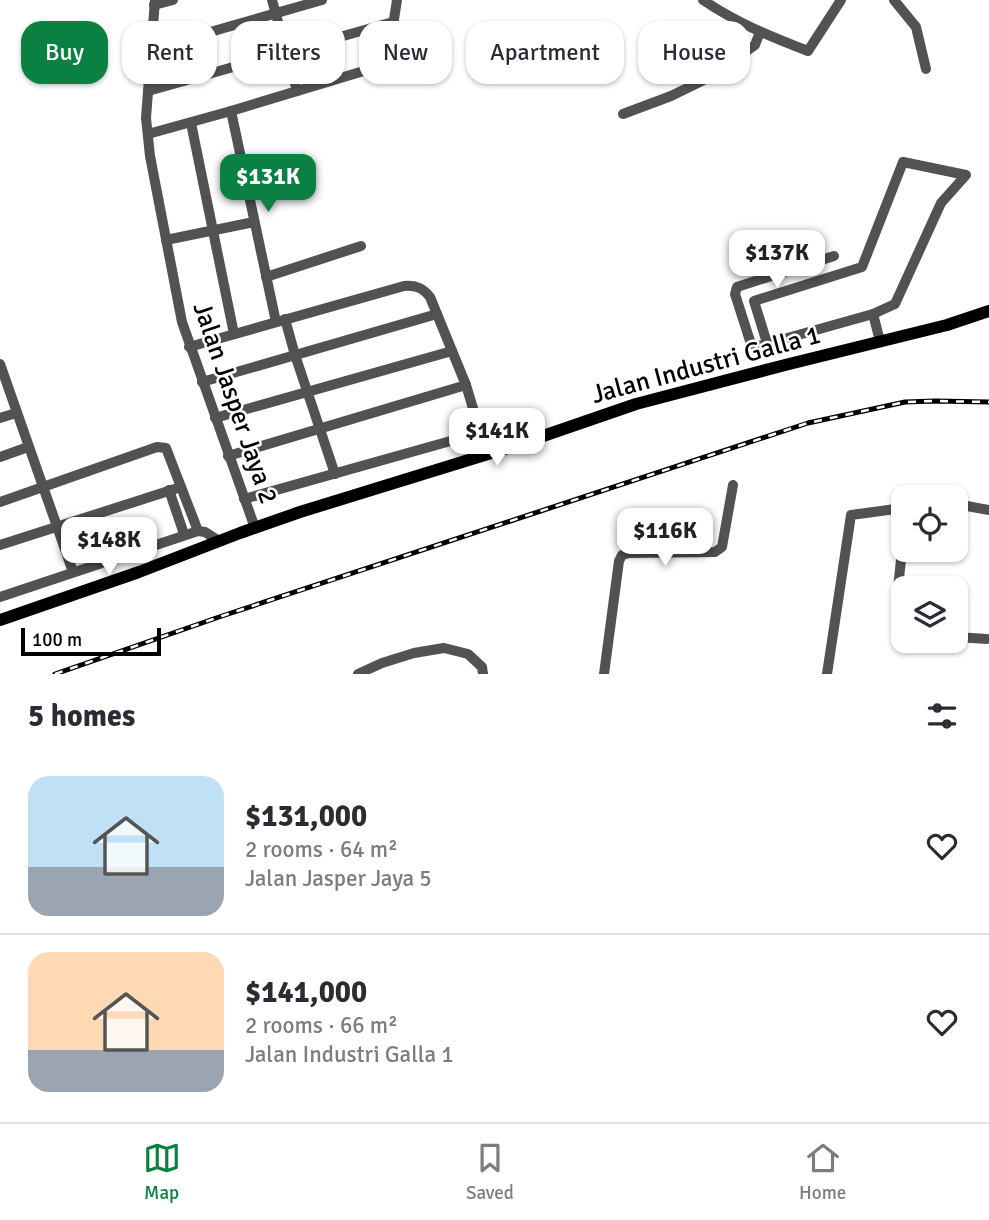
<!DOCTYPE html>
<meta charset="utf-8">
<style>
:root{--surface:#fff;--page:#f2f2f3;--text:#2b2b33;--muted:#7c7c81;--line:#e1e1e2;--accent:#0b8043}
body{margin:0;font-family:Signika,sans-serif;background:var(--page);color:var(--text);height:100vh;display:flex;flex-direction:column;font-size:26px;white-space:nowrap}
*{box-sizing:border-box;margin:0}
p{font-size:23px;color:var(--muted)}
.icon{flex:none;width:38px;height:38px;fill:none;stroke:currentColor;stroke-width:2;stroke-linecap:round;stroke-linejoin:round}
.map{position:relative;height:674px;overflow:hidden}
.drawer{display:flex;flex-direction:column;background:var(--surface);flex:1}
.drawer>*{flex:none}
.top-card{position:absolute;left:21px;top:21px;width:948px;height:63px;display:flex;gap:14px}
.tools{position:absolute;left:891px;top:485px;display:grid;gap:14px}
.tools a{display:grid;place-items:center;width:77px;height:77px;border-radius:14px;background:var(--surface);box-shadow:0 2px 5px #0004;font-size:35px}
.scale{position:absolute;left:21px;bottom:18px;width:140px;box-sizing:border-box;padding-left:7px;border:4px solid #000;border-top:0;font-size:19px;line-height:24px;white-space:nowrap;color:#000;-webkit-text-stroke:5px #fff;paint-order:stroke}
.price{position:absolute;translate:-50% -60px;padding:0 16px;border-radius:14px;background:#fff;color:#222;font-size:23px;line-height:46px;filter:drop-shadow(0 2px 4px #0008)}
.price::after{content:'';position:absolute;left:50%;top:42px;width:21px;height:16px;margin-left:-10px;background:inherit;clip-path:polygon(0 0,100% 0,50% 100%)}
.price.on{background:var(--accent);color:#fff}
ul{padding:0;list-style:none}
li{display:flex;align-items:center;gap:21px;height:175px;padding:0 28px}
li+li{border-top:2px solid var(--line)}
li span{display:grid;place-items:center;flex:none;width:196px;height:140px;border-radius:21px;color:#555}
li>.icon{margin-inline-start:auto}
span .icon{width:84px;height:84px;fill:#fffc;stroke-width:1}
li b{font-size:30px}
h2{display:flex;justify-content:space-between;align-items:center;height:84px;padding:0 28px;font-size:30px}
.pill{padding:0 24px;border-radius:21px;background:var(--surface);box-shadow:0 2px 5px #0004;font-size:24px;line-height:63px}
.pill.on{background:var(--accent);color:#fff}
.tab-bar{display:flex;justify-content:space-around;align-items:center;height:98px;border-top:2px solid var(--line);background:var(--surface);font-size:19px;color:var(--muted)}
.tab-bar a{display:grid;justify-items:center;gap:4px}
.tab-bar .on{color:var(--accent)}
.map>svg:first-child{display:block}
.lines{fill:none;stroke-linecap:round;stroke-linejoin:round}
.minor{stroke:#525252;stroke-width:10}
.major{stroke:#000;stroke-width:12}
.rail-casing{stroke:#000;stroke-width:5}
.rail{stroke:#fff;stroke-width:2.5;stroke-dasharray:8;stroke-linecap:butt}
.labels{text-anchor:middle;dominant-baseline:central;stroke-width:5;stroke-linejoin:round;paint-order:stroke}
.street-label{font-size:26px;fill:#000;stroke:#fff}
</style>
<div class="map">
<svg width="989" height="674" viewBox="0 0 989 674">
<rect width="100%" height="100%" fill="#fff"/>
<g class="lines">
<!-- minor -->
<g class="minor">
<polyline points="155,0 146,118 150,156 182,322 255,528"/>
<polyline points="272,0 297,91"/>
<path d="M703,0C735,22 771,37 808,51L841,0"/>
<polyline points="894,0 916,27 926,69"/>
<polyline points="154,5 173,0"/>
<polyline points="151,49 322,0"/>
<polyline points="148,91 393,22"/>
<polyline points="231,111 276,322"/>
<polyline points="623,114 671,96 712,76 755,45 760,32"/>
<polyline points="191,123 234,334"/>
<polyline points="148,134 231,111 387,64 397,0"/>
<polyline points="166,240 254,222"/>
<polyline points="266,277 361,246"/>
<polyline points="873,314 880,341"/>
<polyline points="285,319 295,355 335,474"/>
<polyline points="767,343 754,301 862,267 903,162 966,175 941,203 895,304 873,314 759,346 752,344 750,341 735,294 737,287 834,256"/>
<path d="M189,347L404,286C416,285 423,288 430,297L466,385L475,415L484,455"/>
<polyline points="0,364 73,572"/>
<polyline points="202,382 437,314"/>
<polyline points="0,418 16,413"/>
<polyline points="215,418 452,351"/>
<polyline points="228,456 466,385"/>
<polyline points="0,457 28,447"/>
<polyline points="169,490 184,534"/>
<polyline points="244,499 479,433"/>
<polyline points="0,502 157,447 166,448 198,531"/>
<polyline points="956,504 989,510"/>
<polyline points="903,541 898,588 903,595"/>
<polyline points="0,545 181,487"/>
<polyline points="0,597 198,531 205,532 219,541"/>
<polyline points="956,637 987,639"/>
<polyline points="358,674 382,663 414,653 444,648 468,654 482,667 483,674"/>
<polyline points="604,674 619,561 622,555 629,553 715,552 722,547 733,485"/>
<polyline points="827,674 851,515 903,508"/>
</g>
<!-- major -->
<polyline class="major" points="0,620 139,572 240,533 300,512 514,446 636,404 785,365 947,325 989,311"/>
<!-- rail casing -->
<g class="rail-casing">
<polyline id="rail" points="55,674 222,616 808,423 905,402 935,401 989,402"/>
</g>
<!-- rail -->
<use href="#rail" class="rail"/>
</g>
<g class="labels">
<!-- street labels -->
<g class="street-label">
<text transform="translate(706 365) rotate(-15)">Jalan Industri Galla 1</text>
<text transform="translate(235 403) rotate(71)">Jalan Jasper Jaya 2</text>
</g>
</g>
</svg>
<div class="tools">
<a><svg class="icon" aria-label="locate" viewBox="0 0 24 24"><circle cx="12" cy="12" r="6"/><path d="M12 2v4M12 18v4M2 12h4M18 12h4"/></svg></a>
<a><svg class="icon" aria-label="layers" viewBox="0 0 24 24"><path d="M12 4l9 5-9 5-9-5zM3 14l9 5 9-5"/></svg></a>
</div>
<div class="scale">100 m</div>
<b class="price on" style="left:268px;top:214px">$131K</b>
<b class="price" style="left:777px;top:290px">$137K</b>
<b class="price" style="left:497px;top:468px">$141K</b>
<b class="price" style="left:665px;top:568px">$116K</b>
<b class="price" style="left:109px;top:577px">$148K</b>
<div class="top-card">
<a class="pill on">Buy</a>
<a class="pill">Rent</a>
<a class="pill">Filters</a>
<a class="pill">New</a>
<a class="pill">Apartment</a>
<a class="pill">House</a>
</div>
</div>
<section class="drawer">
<h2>5 homes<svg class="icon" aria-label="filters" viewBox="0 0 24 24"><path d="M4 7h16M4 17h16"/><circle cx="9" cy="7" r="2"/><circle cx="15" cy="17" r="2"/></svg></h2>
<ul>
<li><span style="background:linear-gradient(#bfe0f5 65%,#9aa5b1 0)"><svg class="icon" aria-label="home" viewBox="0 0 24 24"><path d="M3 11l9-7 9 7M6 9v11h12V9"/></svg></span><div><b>$131,000</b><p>2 rooms · 64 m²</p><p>Jalan Jasper Jaya 5</p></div><svg class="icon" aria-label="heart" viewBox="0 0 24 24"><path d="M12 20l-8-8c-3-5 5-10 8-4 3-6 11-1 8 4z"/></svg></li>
<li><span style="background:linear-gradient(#ffd9b3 70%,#9aa5b1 0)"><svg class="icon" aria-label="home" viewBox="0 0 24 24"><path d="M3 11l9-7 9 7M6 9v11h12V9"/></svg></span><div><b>$141,000</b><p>2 rooms · 66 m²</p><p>Jalan Industri Galla 1</p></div><svg class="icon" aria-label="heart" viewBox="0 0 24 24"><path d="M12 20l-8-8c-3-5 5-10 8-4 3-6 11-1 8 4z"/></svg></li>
</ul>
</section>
<nav class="tab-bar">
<a class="on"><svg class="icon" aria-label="map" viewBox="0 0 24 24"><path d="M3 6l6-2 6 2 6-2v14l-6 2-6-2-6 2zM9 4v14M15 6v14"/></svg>Map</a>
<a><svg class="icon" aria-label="saved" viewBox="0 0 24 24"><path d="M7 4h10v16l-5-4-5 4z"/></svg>Saved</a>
<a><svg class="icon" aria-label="home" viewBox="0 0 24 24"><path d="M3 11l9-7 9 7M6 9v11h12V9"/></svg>Home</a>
</nav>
